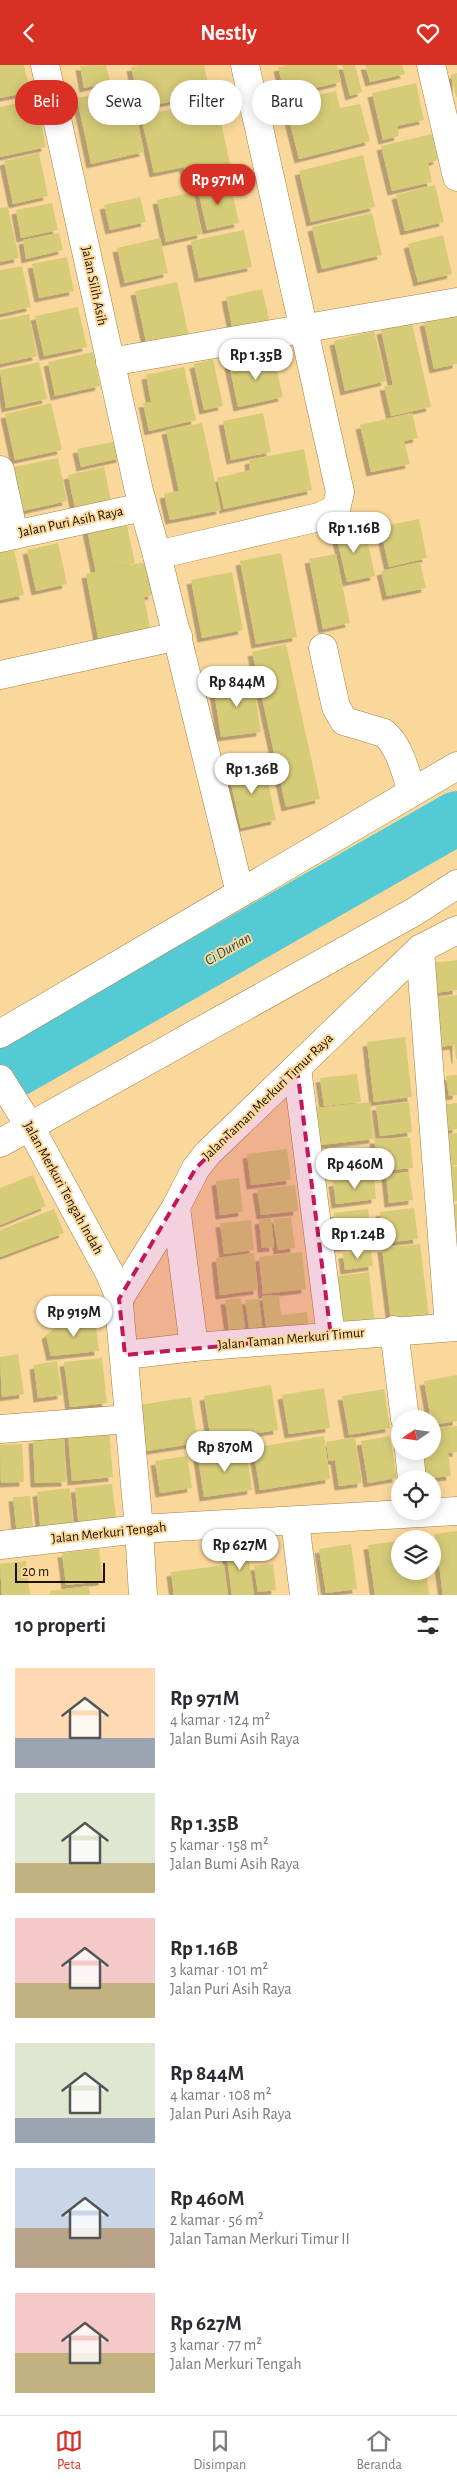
<!DOCTYPE html>
<html lang="id">
<meta charset="utf-8">
<style>
:root{--surface:#fff;--page:#f7f7f7;--text:#2b2b33;--muted:#7c7c81;--line:#e1e1e2;--accent:#d93025}
body{margin:0;font-family:"Alegreya Sans",sans-serif;background:var(--page);color:var(--text);height:100vh;display:flex;flex-direction:column;font-size:19px;white-space:nowrap}
*{box-sizing:border-box;margin:0}
p{font-size:16px;color:var(--muted)}
.icon{flex:none;width:28px;height:28px;fill:none;stroke:currentColor;stroke-width:2;stroke-linecap:round;stroke-linejoin:round}
.map{position:relative;height:1530px;overflow:hidden}
.drawer{display:flex;flex-direction:column;background:var(--surface);flex:1}
.drawer>*{flex:none}
.hud{position:absolute;left:15px;top:15px;width:428px;height:45px;display:flex;gap:10px}
.needle{width:32px;rotate:257deg}
.tools{position:absolute;left:391px;top:1345px;display:grid;gap:10px}
.tools a{display:grid;place-items:center;width:50px;height:50px;border-radius:50%;background:var(--surface);box-shadow:0 2px 12px #0003;font-size:25px}
.scale{position:absolute;left:15px;bottom:12px;width:90px;box-sizing:border-box;padding-left:5px;border:2px solid #1d1100;border-top:0;font-size:14px;line-height:18px;white-space:nowrap;color:#1d1100;-webkit-text-stroke:4px #fad89b;paint-order:stroke}
.price{position:absolute;translate:-50% -42px;padding:0 11px;border-radius:18px;background:#fff;color:#222;font-size:16px;line-height:32px;filter:drop-shadow(0 1px 2px #0008)}
.price::after{content:'';position:absolute;left:50%;top:30px;width:15px;height:11px;margin-left:-8px;background:inherit;clip-path:polygon(0 0,100% 0,50% 100%)}
.price.current{background:var(--accent);color:#fff}
ul{padding:0;list-style:none}
li{display:flex;align-items:center;gap:15px;height:125px;padding:0 15px}
li span{display:grid;place-items:center;flex:none;width:140px;height:100px;border-radius:0px;color:#555}
li>.icon{margin-inline-start:auto}
span .icon{width:60px;height:60px;fill:#fffc;stroke-width:1}
li b{font-size:21px}
h2{display:flex;justify-content:space-between;align-items:center;height:60px;padding:0 15px;font-size:21px}
.pill{padding:0 18px;border-radius:22px;background:var(--surface);box-shadow:0 2px 12px #0003;font-size:18px;line-height:45px}
.pill.current{background:var(--accent);color:#fff}
header{display:flex;justify-content:space-between;align-items:center;height:65px;padding:0 15px;background:var(--accent);color:#fff;font-size:22px;font-weight:700}
.tab-bar{display:flex;justify-content:space-around;align-items:center;height:70px;border-top:1px solid var(--line);background:var(--surface);font-size:14px;color:var(--muted)}
.tab-bar a{display:grid;justify-items:center;gap:2px}
.tab-bar .current{color:var(--accent)}
.map>svg:first-child{display:block}
.lines{fill:none;stroke-linecap:round;stroke-linejoin:round}
.river{stroke:#54cbd4;stroke-width:54}
.building{fill:#d6cb77;filter:url(#shadow)}
.minor-casing{stroke:#a08145;stroke-width:29}
.minor{stroke:#fff;stroke-width:28}
.marked{fill:#c2185b;fill-opacity:0.2;stroke:#c2185b;stroke-width:4;stroke-dasharray:10 6;stroke-linejoin:round}
.labels{text-anchor:middle;dominant-baseline:central;stroke-width:4;stroke-linejoin:round;paint-order:stroke}
.street-label{font-size:14px;fill:#1d1100;stroke:#fad89b}
.water-label{font-size:15px;font-style:italic;fill:#154a4e;stroke:#fad89b}
</style>
<header><svg class="icon" aria-label="back" viewBox="0 0 24 24"><path d="M15 5l-7 7 7 7"/></svg>Nestly<svg class="icon" aria-label="heart" viewBox="0 0 24 24"><path d="M12 20l-8-8c-3-5 5-10 8-4 3-6 11-1 8 4z"/></svg></header>
<div class="map">
<svg width="457" height="1530" viewBox="0 0 457 1530">
<defs>
<filter id="shadow"><feDropShadow dx="-4.5" dy="4.5" stdDeviation="0" flood-color="#0004"/></filter>
</defs>
<rect width="100%" height="100%" fill="#fad89b"/>
<g class="lines">
<!-- river -->
<polyline class="river" points="0,1014 457,753"/>
</g>
<!-- building -->
<g class="building">
<polygon points="0,0 24,0 30,27 0,33"/>
<polygon points="106,0 110,17 84,23 80,1"/>
<polygon points="140,0 204,0 210,28 140,43 131,2"/>
<polygon points="287,0 337,0 341,17 285,30 278,2"/>
<polygon points="342,0 355,0 362,27 350,31"/>
<polygon points="365,0 402,0 405,9 370,17"/>
<polygon points="457,8 457,32 456,32 451,10"/>
<polygon points="416,18 424,55 397,61 399,71 383,75 372,28"/>
<polygon points="130,22 144,87 91,99 77,33"/>
<polygon points="336,26 340,43 360,39 370,76 299,94 285,38"/>
<polygon points="36,34 46,82 0,92 0,42"/>
<polygon points="216,34 232,108 187,117 184,102 154,108 141,51"/>
<polygon points="432,69 438,95 428,98 432,117 392,126 381,81"/>
<polygon points="39,88 48,131 13,139 4,96"/>
<polygon points="363,90 375,142 311,157 299,106"/>
<polygon points="230,118 239,158 207,165 198,125"/>
<polygon points="435,120 444,157 405,166 396,130"/>
<polygon points="193,127 202,169 166,177 157,135"/>
<polygon points="140,132 146,157 110,165 104,140"/>
<polygon points="52,138 58,165 21,173 16,145"/>
<polygon points="8,142 19,193 0,197 0,143"/>
<polygon points="372,148 382,190 322,204 312,162"/>
<polygon points="244,165 252,202 199,213 191,176"/>
<polygon points="59,168 63,185 26,194 23,175"/>
<polygon points="443,170 452,209 418,217 408,179"/>
<polygon points="160,173 168,208 125,218 117,183"/>
<polygon points="67,192 74,226 39,233 32,199"/>
<polygon points="22,201 31,242 0,249 0,205"/>
<polygon points="177,217 189,272 147,281 135,226"/>
<polygon points="262,224 270,258 233,266 226,232"/>
<polygon points="78,242 87,282 44,291 35,251"/>
<polygon points="29,249 37,291 0,299 0,255"/>
<polygon points="457,250 457,299 434,304 424,257"/>
<polygon points="412,258 431,342 391,351 384,321 393,320 381,265"/>
<polygon points="374,266 386,316 345,326 334,276"/>
<polygon points="93,287 100,321 55,331 48,297"/>
<polygon points="273,290 283,332 238,342 229,299"/>
<polygon points="213,294 223,341 204,345 194,299"/>
<polygon points="39,297 47,334 6,343 0,305"/>
<polygon points="184,302 196,355 149,366 143,338 151,337 146,310"/>
<polygon points="51,338 62,385 15,395 5,349"/>
<polygon points="263,348 271,387 231,395 223,356"/>
<polygon points="412,348 418,373 404,376 410,399 371,407 360,360"/>
<polygon points="202,358 221,445 170,455 164,429 179,426 166,365"/>
<polygon points="118,376 121,393 81,402 77,384"/>
<polygon points="304,384 312,425 224,444 217,413 250,405 249,395"/>
<polygon points="58,393 67,436 18,447 8,403"/>
<polygon points="104,402 111,435 75,443 68,410"/>
<polygon points="125,452 135,498 102,505 146,497 153,530 144,532 152,573 100,583 86,509 96,507 86,460"/>
<polygon points="419,454 427,493 389,502 380,462"/>
<polygon points="353,458 358,481 368,479 375,511 347,517 334,461"/>
<polygon points="58,478 67,519 36,526 27,485"/>
<polygon points="14,485 24,530 0,535 0,488"/>
<polygon points="281,488 297,572 256,579 240,496"/>
<polygon points="336,489 350,558 323,564 309,494"/>
<polygon points="420,497 426,523 387,531 381,506"/>
<polygon points="232,507 243,565 202,573 191,515"/>
<polygon points="286,579 320,734 286,742 252,587"/>
<polygon points="253,614 261,667 221,672 213,619"/>
<polygon points="264,698 276,755 241,763 228,705"/>
<polygon points="457,895 457,925 427,929 423,899"/>
<polygon points="457,930 457,994 456,994 454,980 432,983 426,934"/>
<polygon points="405,972 412,1032 374,1037 367,977"/>
<polygon points="357,1009 361,1037 324,1041 320,1013"/>
<polygon points="457,1010 457,1030 449,1031 446,1011"/>
<polygon points="370,1037 374,1074 320,1080 316,1043"/>
<polygon points="409,1037 412,1067 380,1071 376,1041"/>
<polygon points="457,1038 457,1064 445,1066 442,1040"/>
<polygon points="457,1068 457,1100 449,1101 445,1069"/>
<polygon points="410,1073 413,1103 379,1106 374,1074"/>
<polygon points="287,1084 291,1115 251,1120 247,1089"/>
<polygon points="365,1086 367,1104 333,1108 331,1090"/>
<polygon points="457,1101 457,1136 450,1137 447,1103"/>
<polygon points="409,1107 413,1135 389,1138 386,1110"/>
<polygon points="33,1110 46,1141 0,1160 0,1123"/>
<polygon points="374,1112 376,1134 336,1139 333,1117"/>
<polygon points="239,1113 243,1147 220,1150 216,1116"/>
<polygon points="295,1120 298,1146 261,1150 257,1124"/>
<polygon points="452,1139 457,1139 457,1166 456,1166"/>
<polygon points="414,1143 418,1174 383,1178 380,1147"/>
<polygon points="54,1144 64,1168 0,1192 0,1165"/>
<polygon points="368,1144 372,1178 338,1182 334,1148"/>
<polygon points="291,1152 295,1183 278,1185 273,1154"/>
<polygon points="271,1153 274,1182 262,1183 259,1155"/>
<polygon points="251,1155 254,1185 224,1189 220,1158"/>
<polygon points="420,1179 429,1252 391,1256 382,1183"/>
<polygon points="371,1186 373,1201 345,1205 343,1189"/>
<polygon points="302,1187 306,1224 263,1229 259,1192"/>
<polygon points="254,1188 258,1225 220,1230 216,1193"/>
<polygon points="369,1207 375,1259 339,1263 333,1212"/>
<polygon points="279,1230 281,1250 307,1247 309,1264 267,1269 262,1231"/>
<polygon points="241,1233 245,1263 229,1265 225,1235"/>
<polygon points="259,1234 263,1268 250,1270 245,1235"/>
<polygon points="68,1254 95,1254 99,1286 51,1291 46,1270"/>
<polygon points="18,1289 24,1329 2,1332 0,1292"/>
<polygon points="102,1293 107,1338 70,1342 64,1297"/>
<polygon points="57,1296 62,1330 38,1333 34,1300"/>
<polygon points="457,1310 457,1356 432,1360 424,1316"/>
<polygon points="271,1320 278,1365 211,1375 204,1331"/>
<polygon points="324,1323 330,1363 289,1369 282,1330"/>
<polygon points="384,1324 390,1363 349,1370 342,1331"/>
<polygon points="191,1332 198,1378 146,1386 139,1340"/>
<polygon points="457,1361 457,1387 448,1388 451,1411 420,1414 416,1386 432,1386 432,1364"/>
<polygon points="109,1365 113,1412 72,1416 68,1369"/>
<polygon points="324,1371 330,1414 260,1425 253,1383"/>
<polygon points="390,1371 397,1413 368,1418 361,1376"/>
<polygon points="355,1372 362,1418 339,1421 335,1395 329,1396 326,1377"/>
<polygon points="64,1373 66,1417 35,1418 33,1374"/>
<polygon points="22,1379 24,1417 1,1418 0,1380"/>
<polygon points="246,1384 252,1425 204,1432 198,1392"/>
<polygon points="187,1391 192,1423 160,1428 155,1396"/>
<polygon points="112,1419 117,1460 79,1464 75,1423"/>
<polygon points="70,1423 74,1466 41,1469 37,1427"/>
<polygon points="30,1431 34,1470 17,1471 13,1432"/>
<polygon points="457,1466 457,1530 443,1530 435,1469"/>
<polygon points="400,1476 400,1506 426,1506 429,1530 375,1530 368,1480"/>
<polygon points="351,1479 357,1524 326,1528 319,1484"/>
<polygon points="247,1481 254,1530 232,1530 226,1484"/>
<polygon points="99,1484 103,1516 66,1520 62,1488"/>
<polygon points="26,1496 30,1530 2,1530 0,1499"/>
<polygon points="273,1499 276,1525 258,1527 254,1501"/>
<polygon points="224,1500 228,1530 174,1530 171,1507"/>
<polygon points="89,1521 90,1530 50,1530 50,1526"/>
</g>
<g class="lines">
<!-- minor casing -->
<g class="minor-casing">
<g id="minor">
<polyline points="45,0 139,426 157,490 240,828"/>
<polyline points="431,0 457,112"/>
<polyline points="110,297 457,237"/>
<polyline points="0,405 14,470"/>
<polyline points="0,473 143,442"/>
<polyline points="157,490 319,452 336,444 340,427 245,0"/>
<path d="M323,583L336,642L344,656L384,668C400,681 406,709 412,727"/>
<polyline points="0,610 178,571"/>
<polyline points="420,884 449,1262"/>
<polyline points="0,969 457,701"/>
<polyline points="297,1003 331,1271"/>
<polyline points="0,1014 29,1060 109,1207 118,1228 139,1464 143,1530"/>
<polyline points="0,1078 414,847 457,819"/>
<polyline points="176,1142 194,1282"/>
<polyline points="119,1234 176,1142 196,1103 208,1088 420,884 457,865"/>
<polyline points="394,1265 405,1354"/>
<polyline points="125,1290 194,1282 457,1262"/>
<polyline points="0,1364 129,1354"/>
<polyline points="409,1386 412,1414"/>
<polyline points="295,1456 304,1530"/>
<polyline points="0,1480 139,1464 457,1446"/>
</g>
</g>
<!-- minor -->
<use href="#minor" class="minor"/>
</g>
<!-- marked area -->
<path class="marked" d="M297,1003L331,1271L125,1290L119,1234L196,1103Z"/>
<g class="labels">
<!-- street labels -->
<g class="street-label">
<text transform="translate(94 221) rotate(78)">Jalan Silih Asih</text>
<text transform="translate(71 457) rotate(-12)">Jalan Puri Asih Raya</text>
<text transform="translate(268 1032) rotate(-44)">Jalan Taman Merkuri Timur Raya</text>
<text transform="translate(63 1123) rotate(61)">Jalan Merkuri Tengah Indah</text>
<text transform="translate(291 1274) rotate(-5)">Jalan Taman Merkuri Timur</text>
<text transform="translate(109 1468) rotate(-6)">Jalan Merkuri Tengah</text>
</g>
<!-- water labels -->
<g class="water-label">
<text transform="translate(228 884) rotate(-30)">Ci Durian</text>
</g>
</g>
</svg>
<div class="tools">
<a><svg class="needle" viewBox="-14 -14 28 28"><path d="M0-13l5 13h-10z" fill="#e53935"/><path d="M0 13l5-13h-10z" fill="#7c7c81"/></svg></a>
<a><svg class="icon" aria-label="locate" viewBox="0 0 24 24"><circle cx="12" cy="12" r="6"/><path d="M12 2v4M12 18v4M2 12h4M18 12h4"/></svg></a>
<a><svg class="icon" aria-label="layers" viewBox="0 0 24 24"><path d="M12 4l9 5-9 5-9-5zM3 14l9 5 9-5"/></svg></a>
</div>
<div class="scale">20 m</div>
<b class="price current" style="left:218px;top:141px">Rp 971M</b>
<b class="price" style="left:256px;top:316px">Rp 1.35B</b>
<b class="price" style="left:354px;top:489px">Rp 1.16B</b>
<b class="price" style="left:237px;top:643px">Rp 844M</b>
<b class="price" style="left:252px;top:730px">Rp 1.36B</b>
<b class="price" style="left:355px;top:1125px">Rp 460M</b>
<b class="price" style="left:358px;top:1195px">Rp 1.24B</b>
<b class="price" style="left:74px;top:1273px">Rp 919M</b>
<b class="price" style="left:225px;top:1408px">Rp 870M</b>
<b class="price" style="left:240px;top:1506px">Rp 627M</b>
<div class="hud">
<a class="pill current">Beli</a>
<a class="pill">Sewa</a>
<a class="pill">Filter</a>
<a class="pill">Baru</a>
</div>
</div>
<section class="drawer">
<h2>10 properti<svg class="icon" aria-label="filters" viewBox="0 0 24 24"><path d="M4 7h16M4 17h16"/><circle cx="9" cy="7" r="2"/><circle cx="15" cy="17" r="2"/></svg></h2>
<ul>
<li><span style="background:linear-gradient(#ffd9b3 70%,#9aa5b1 0)"><svg class="icon" aria-label="home" viewBox="0 0 24 24"><path d="M3 11l9-7 9 7M6 9v11h12V9"/></svg></span><div><b>Rp 971M</b><p>4 kamar · 124 m²</p><p>Jalan Bumi Asih Raya</p></div></li>
<li><span style="background:linear-gradient(#dfe7d0 70%,#c2b280 0)"><svg class="icon" aria-label="home" viewBox="0 0 24 24"><path d="M3 11l9-7 9 7M6 9v11h12V9"/></svg></span><div><b>Rp 1.35B</b><p>5 kamar · 158 m²</p><p>Jalan Bumi Asih Raya</p></div></li>
<li><span style="background:linear-gradient(#f6c9c9 65%,#c2b280 0)"><svg class="icon" aria-label="home" viewBox="0 0 24 24"><path d="M3 11l9-7 9 7M6 9v11h12V9"/></svg></span><div><b>Rp 1.16B</b><p>3 kamar · 101 m²</p><p>Jalan Puri Asih Raya</p></div></li>
<li><span style="background:linear-gradient(#dfe7d0 75%,#9aa5b1 0)"><svg class="icon" aria-label="home" viewBox="0 0 24 24"><path d="M3 11l9-7 9 7M6 9v11h12V9"/></svg></span><div><b>Rp 844M</b><p>4 kamar · 108 m²</p><p>Jalan Puri Asih Raya</p></div></li>
<li><span style="background:linear-gradient(#c9d6e8 60%,#b9a48a 0)"><svg class="icon" aria-label="home" viewBox="0 0 24 24"><path d="M3 11l9-7 9 7M6 9v11h12V9"/></svg></span><div><b>Rp 460M</b><p>2 kamar · 56 m²</p><p>Jalan Taman Merkuri Timur II</p></div></li>
<li><span style="background:linear-gradient(#f6c9c9 60%,#c2b280 0)"><svg class="icon" aria-label="home" viewBox="0 0 24 24"><path d="M3 11l9-7 9 7M6 9v11h12V9"/></svg></span><div><b>Rp 627M</b><p>3 kamar · 77 m²</p><p>Jalan Merkuri Tengah</p></div></li>
</ul>
</section>
<nav class="tab-bar">
<a class="current"><svg class="icon" aria-label="map" viewBox="0 0 24 24"><path d="M3 6l6-2 6 2 6-2v14l-6 2-6-2-6 2zM9 4v14M15 6v14"/></svg>Peta</a>
<a><svg class="icon" aria-label="saved" viewBox="0 0 24 24"><path d="M7 4h10v16l-5-4-5 4z"/></svg>Disimpan</a>
<a><svg class="icon" aria-label="home" viewBox="0 0 24 24"><path d="M3 11l9-7 9 7M6 9v11h12V9"/></svg>Beranda</a>
</nav>
